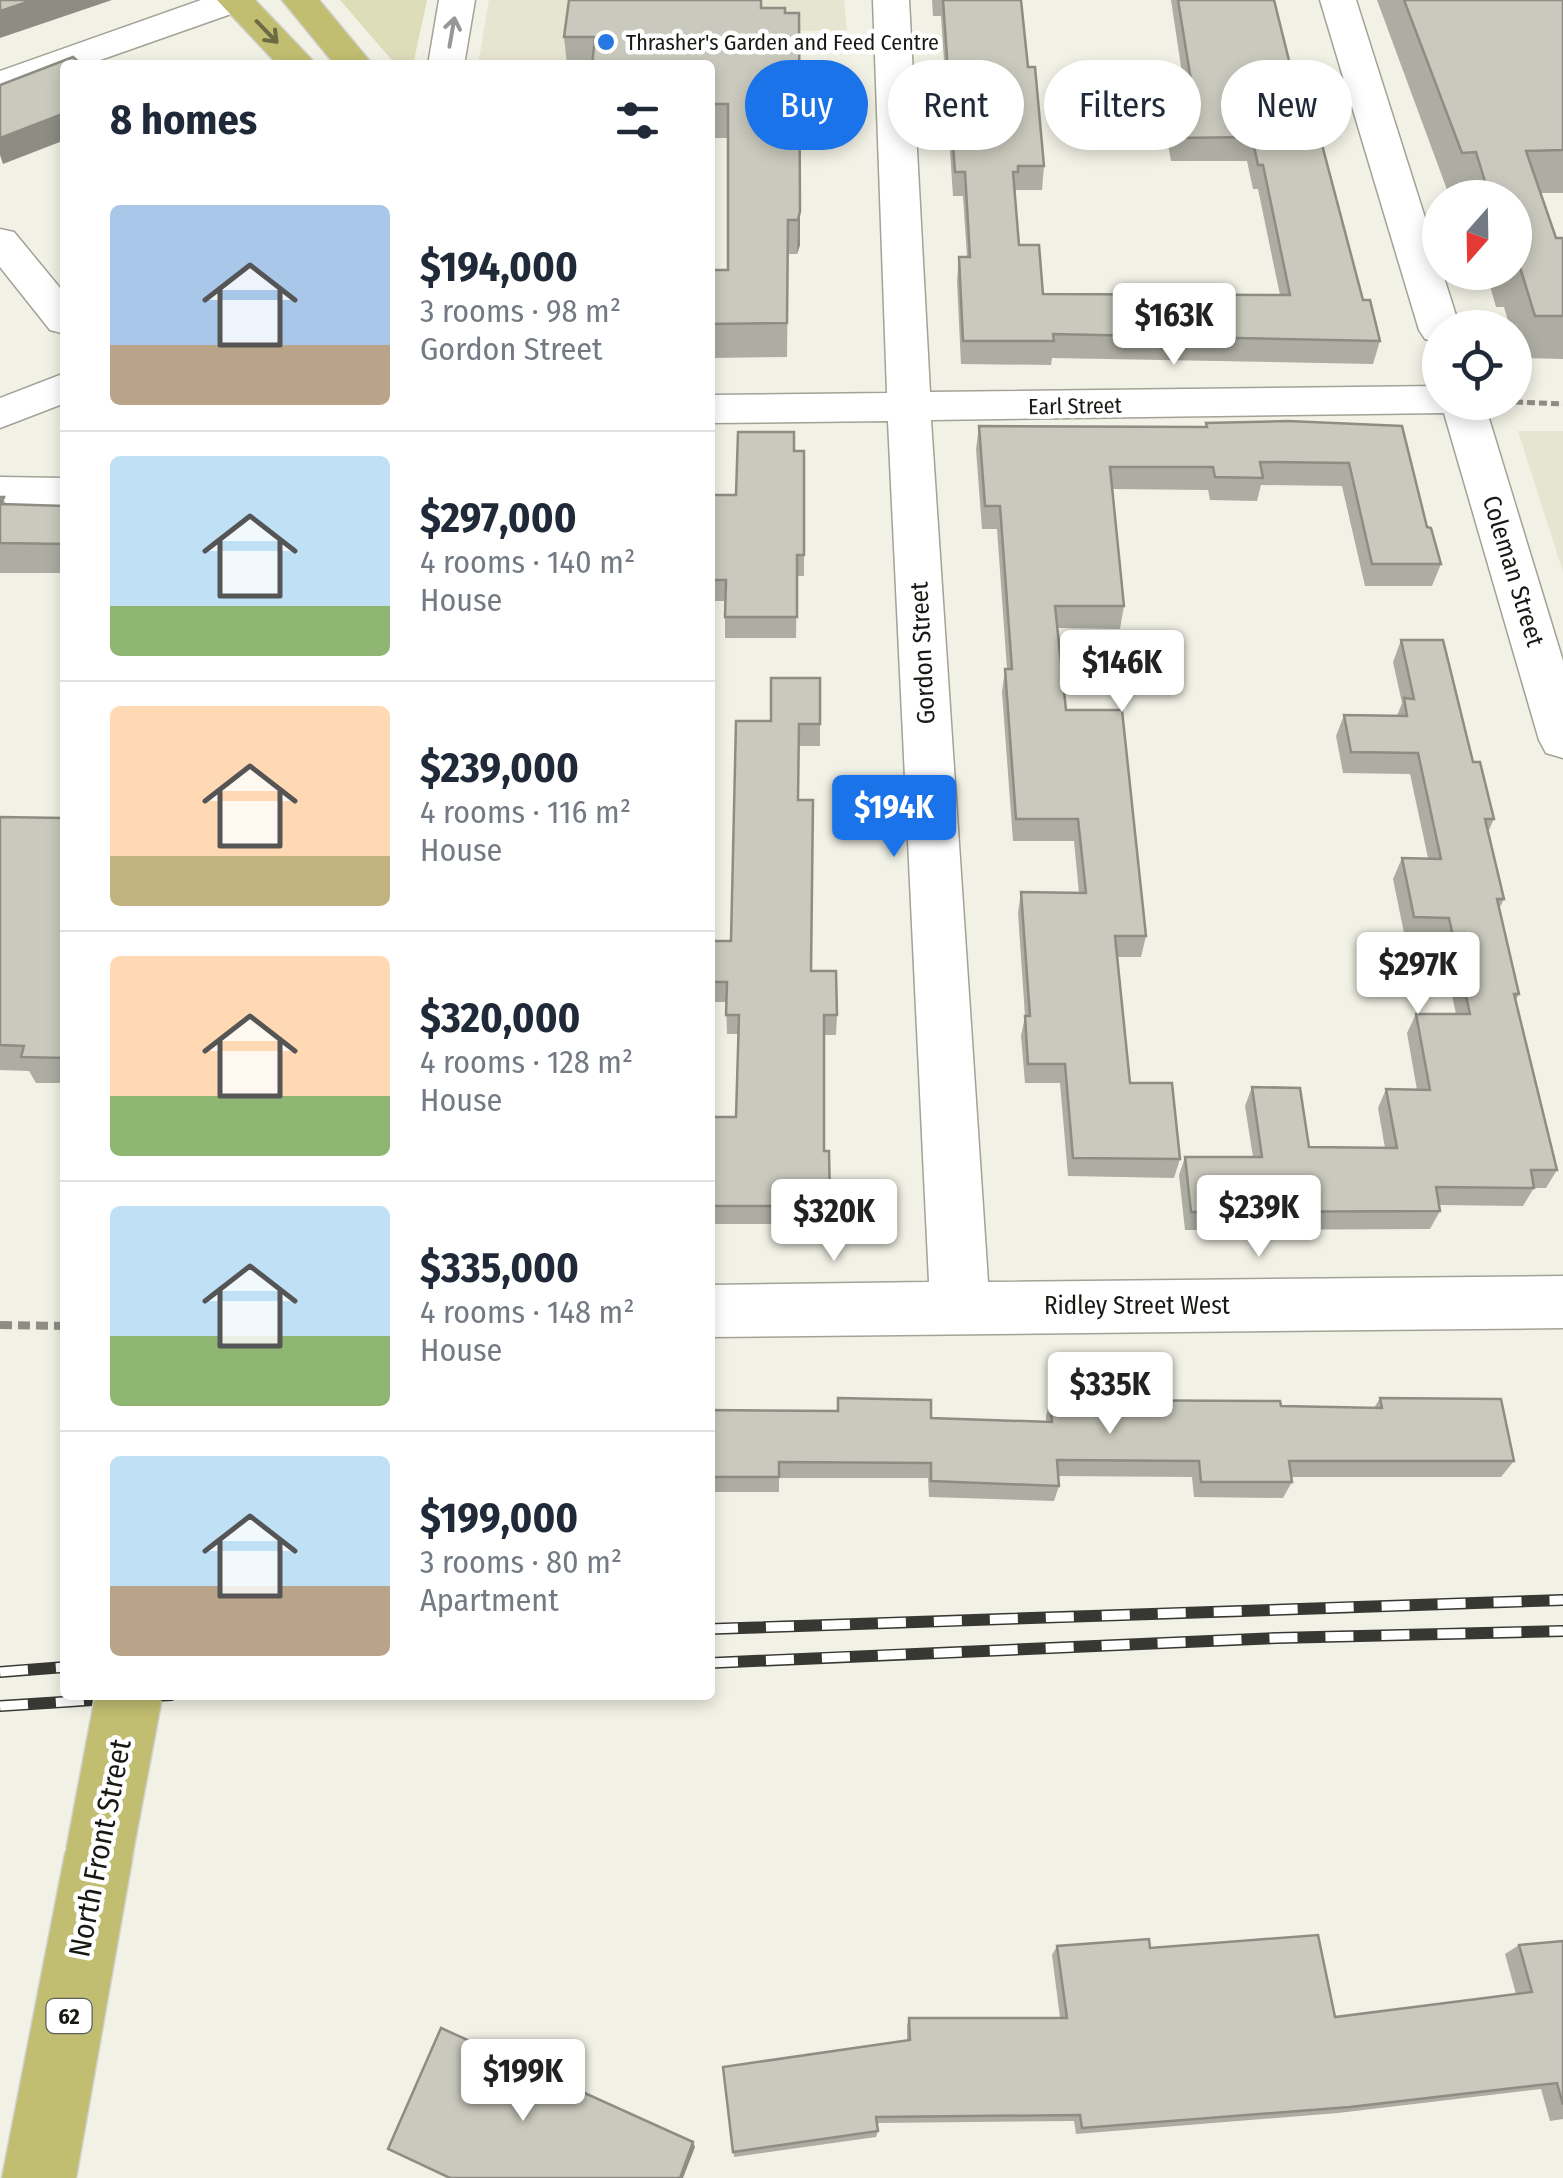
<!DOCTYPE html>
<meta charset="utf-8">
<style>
:root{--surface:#fff;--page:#f6f6f7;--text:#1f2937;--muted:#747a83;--line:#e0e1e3;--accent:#1a73e8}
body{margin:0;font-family:"Fira Sans Condensed",sans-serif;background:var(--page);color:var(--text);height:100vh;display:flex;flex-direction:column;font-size:38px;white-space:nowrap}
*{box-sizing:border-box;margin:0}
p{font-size:32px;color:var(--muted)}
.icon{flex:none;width:55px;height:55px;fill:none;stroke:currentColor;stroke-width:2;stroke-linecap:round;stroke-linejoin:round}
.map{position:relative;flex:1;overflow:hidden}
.sheet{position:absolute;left:60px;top:60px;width:655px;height:1640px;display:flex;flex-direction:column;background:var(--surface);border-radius:10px;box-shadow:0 5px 15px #0003}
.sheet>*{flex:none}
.top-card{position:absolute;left:745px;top:60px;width:668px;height:90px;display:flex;gap:20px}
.needle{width:65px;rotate:200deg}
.fabs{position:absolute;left:1422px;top:180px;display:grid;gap:20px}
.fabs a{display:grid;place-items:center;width:110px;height:110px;border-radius:50%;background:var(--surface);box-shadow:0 5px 15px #0003;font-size:50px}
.price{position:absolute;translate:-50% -85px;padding:0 22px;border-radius:10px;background:#fff;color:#222;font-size:32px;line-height:65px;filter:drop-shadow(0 2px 5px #0008)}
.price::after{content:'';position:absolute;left:50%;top:60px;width:30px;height:22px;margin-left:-15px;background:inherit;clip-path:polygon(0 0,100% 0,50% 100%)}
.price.selected{background:var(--accent);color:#fff}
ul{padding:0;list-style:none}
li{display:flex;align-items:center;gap:30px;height:250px;padding:0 50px}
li+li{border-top:2px solid var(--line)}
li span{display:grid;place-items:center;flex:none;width:280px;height:200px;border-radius:10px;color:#555}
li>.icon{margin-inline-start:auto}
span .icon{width:120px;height:120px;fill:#fffc;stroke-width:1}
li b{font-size:42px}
h2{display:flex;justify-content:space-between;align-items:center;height:120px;padding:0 50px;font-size:42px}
.tag{padding:0 35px;border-radius:45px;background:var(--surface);box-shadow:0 5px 15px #0003;font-size:35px;line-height:90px}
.tag.selected{background:var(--accent);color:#fff}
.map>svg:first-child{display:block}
.built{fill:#e5e5d1}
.green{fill:#ddddba}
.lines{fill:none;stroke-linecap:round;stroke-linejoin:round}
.minor-casing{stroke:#a2a296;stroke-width:3}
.major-casing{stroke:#d1d1d0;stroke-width:3}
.path-far1{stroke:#8d8d85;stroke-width:5;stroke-dasharray:8 4;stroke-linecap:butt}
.path{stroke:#8d8d85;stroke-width:8;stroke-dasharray:12 6;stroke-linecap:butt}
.minor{fill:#fff;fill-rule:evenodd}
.major{fill:#c1be72;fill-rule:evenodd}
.rail-casing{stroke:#383833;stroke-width:12}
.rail{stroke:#fff;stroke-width:9;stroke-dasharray:28;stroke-linecap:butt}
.major-bridge-casing{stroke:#d1d1d0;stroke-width:69;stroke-linecap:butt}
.major-bridge{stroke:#c1be72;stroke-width:66}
.wall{fill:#adada3}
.shaded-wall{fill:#8d8d84}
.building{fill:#c9c9bd;stroke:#8d8d84;stroke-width:2.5}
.oneway{stroke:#6c6b43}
.oneway2{stroke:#979795}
.poi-dot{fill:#2878e3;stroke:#fff;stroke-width:4}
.labels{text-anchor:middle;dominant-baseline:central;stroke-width:9;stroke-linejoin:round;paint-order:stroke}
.far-poi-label{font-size:22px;fill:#181814;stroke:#fff;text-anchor:start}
.far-street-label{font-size:22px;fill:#181814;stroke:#fff}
.shield{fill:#fff;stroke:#5d5d5a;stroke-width:2.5}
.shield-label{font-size:22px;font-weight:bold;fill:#181814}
.street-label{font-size:25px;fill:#181814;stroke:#fff}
.near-street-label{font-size:30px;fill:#181814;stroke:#fff}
</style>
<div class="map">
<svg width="1563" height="2178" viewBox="0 0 1563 2178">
<rect width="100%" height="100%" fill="#f1f1e5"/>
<!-- built -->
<g class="built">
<polygon points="489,0 844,0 847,31 657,30 653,65 478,65"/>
<polygon points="1518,431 1563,431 1563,572"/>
</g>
<!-- green -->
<polygon class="green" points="340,0 427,0 413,65 396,65"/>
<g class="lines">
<!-- minor casing -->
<g class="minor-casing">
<g id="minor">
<polygon points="201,0 253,0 248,8 86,65 65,65 65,72 0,94 0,71"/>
<polygon points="439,0 475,0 464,65 428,65"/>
<polygon points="873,0 909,0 930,392 1440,386 1440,402 1484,402 1563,661 1563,758 1546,753 1539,740 1444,413 931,420 988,1282 1563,1276 1563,1328 710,1337 710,1285 929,1282 888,421 710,423 710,395 887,393"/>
<polygon points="1320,0 1356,0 1460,328 1440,328 1440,343 1425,339 1419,330"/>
<polygon points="0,229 14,232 65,294 65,334 50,330 0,267"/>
<polygon points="65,373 65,403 0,428 0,398"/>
<polygon points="0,477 65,478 65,508 0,507"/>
</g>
</g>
<!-- major casing -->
<g class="major-casing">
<g id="major">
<polygon points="217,0 255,0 317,65 278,65"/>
<polygon points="282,0 319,0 373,65 335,65"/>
<polygon points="99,1820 123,1830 133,1854 76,2178 2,2178 65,1854 75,1830"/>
</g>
</g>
<!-- path-far1 -->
<polyline class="path-far1" points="1515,402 1563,404"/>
<!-- path -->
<polyline class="path" points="0,1325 65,1326"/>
<!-- minor -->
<use href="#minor" class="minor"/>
<!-- major -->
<use href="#major" class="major"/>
<!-- rail casing -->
<g class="rail-casing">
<g id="rail">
<polyline points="710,1629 1563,1600"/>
<polyline points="710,1663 1277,1638 1563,1631"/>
<polyline points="0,1672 65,1667"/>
<polyline points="0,1706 171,1695"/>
</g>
</g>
<!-- rail -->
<use href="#rail" class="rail"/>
<!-- major-bridge casing -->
<g class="major-bridge-casing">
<polyline id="major-bridge" points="99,1854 129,1695"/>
</g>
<!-- major-bridge -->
<use href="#major-bridge" class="major-bridge"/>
</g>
<!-- wall -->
<g class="wall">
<polygon points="932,0 1021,0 1028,67 1044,166 1042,190 1016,190 1015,196 1019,245 1043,294 1280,295 1258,189 1253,189 1247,161 1171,161 1163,116 1167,93 1185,93 1171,0 1274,0 1309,141 1363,300 1380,341 1373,364 1052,358 1051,365 961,364 957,281 959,257 967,257 963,196 953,196 941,16 933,16"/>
<polygon points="1377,0 1563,0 1563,193 1541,193 1556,238 1563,238 1563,359 1519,358 1515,344 1515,328 1510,328 1504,307 1496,307 1486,272 1515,272 1515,198 1463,198 1462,195 1449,195"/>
<polygon points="762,8 785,8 800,245 797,254 788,254 787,357 710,358 710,270 728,270 728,138 710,138 710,65 567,65 564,37"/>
<polygon points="1206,423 1402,426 1427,527 1441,564 1432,586 1365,586 1342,486 1261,485 1257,501 1210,500 1208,490 1113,489 1124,606 1120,629 1057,628 1066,710 1146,936 1141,957 1117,957 1130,1083 1180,1159 1174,1178 1068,1176 1060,1083 1025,1083 1021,1036 1025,1016 1018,913 1021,892 1079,893 1074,841 1013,841 1002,692 1005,669 1007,669 997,529 982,529 976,449 979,426 1205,427"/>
<polygon points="794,451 804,451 804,576 797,576 796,638 725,638 725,601 710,601 710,495 736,495"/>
<polygon points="0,497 7,504 65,506 65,573 0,573"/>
<polygon points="1401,640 1473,762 1494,819 1488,832 1504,899 1499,909 1519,994 1516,1000 1557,1170 1546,1188 1534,1188 1523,1206 1439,1205 1440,1211 1430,1229 1185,1230 1179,1175 1185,1157 1253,1157 1245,1106 1252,1087 1309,1147 1385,1148 1378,1108 1386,1089 1417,1090 1407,1033 1416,1014 1456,1014 1440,938 1405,938 1393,879 1402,858 1428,858 1410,774 1343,773 1336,736 1344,715 1397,716 1402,703 1393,662"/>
<polygon points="820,678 820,746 799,746 798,800 811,971 837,1015 836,1035 824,1035 824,1151 830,1206 829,1224 710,1224 710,1117 736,1117 738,1034 727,1034 726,1002 710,1002 710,941 731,941 771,721"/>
<polygon points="0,817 65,818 65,1083 36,1083 29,1071 0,1070"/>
<polygon points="838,1398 931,1418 1046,1422 1046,1416 1050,1400 1374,1408 1380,1398 1514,1461 1501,1477 1291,1477 1292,1482 1283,1498 1194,1497 1192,1477 1058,1476 1059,1486 1054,1501 929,1497 928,1478 779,1478 779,1492 710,1492 710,1410 837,1411"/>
<polygon points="1563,1941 1563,2119 1550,2121 1541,2089 1338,2113 1076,2134 1074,2121 877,2123 878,2131 876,2137 734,2157 723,2067 907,2040 907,2025 909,2018 1060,2018 1052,1955 1057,1946 1150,1948 1335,2017 1516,1994 1505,1954 1519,1945"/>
</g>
<!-- shaded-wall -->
<g class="shaded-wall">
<polygon points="33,0 112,0 0,38 0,11"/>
<polygon points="65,113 65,140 3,164 0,155 0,138"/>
<polygon points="800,211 800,245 797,254 798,220"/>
<polygon points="693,2142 695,2147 683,2178 680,2178"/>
</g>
<!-- building -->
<g class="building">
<polygon points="0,0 33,0 0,11"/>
<polygon points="569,0 761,0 761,8 785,8 785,13 799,13 800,211 798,220 788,220 787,323 710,324 710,270 728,270 728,104 710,104 710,65 592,65 595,37 564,37"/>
<polygon points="943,0 1021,0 1028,67 1035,67 1044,166 1018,166 1018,172 1013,172 1019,245 1039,245 1043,294 1290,295 1263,165 1258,165 1252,137 1175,138 1167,93 1193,93 1178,0 1274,0 1309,141 1321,141 1363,300 1370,300 1380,341 1053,334 1054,341 963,341 959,257 970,257 965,172 955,172"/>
<polygon points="1404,0 1563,0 1563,150 1526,151 1556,238 1563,238 1563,316 1535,316 1519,264 1515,264 1515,198 1490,198 1476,152 1462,153"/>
<polygon points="73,57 82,65 65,65 65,113 0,138 0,85"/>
<polygon points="1288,421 1402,426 1427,527 1431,528 1441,564 1372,564 1349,463 1260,462 1263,478 1215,477 1213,467 1110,467 1124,606 1055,606 1066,710 1122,710 1146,936 1115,936 1130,1083 1172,1083 1180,1159 1073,1158 1065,1064 1028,1064 1025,1016 1030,1016 1021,892 1086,893 1078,819 1016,819 1005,669 1012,669 1000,506 985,506 979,426 1207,427 1206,423"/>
<polygon points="738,432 794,432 794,451 804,451 804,555 797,555 797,617 725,617 726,580 710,580 710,495 736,495"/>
<polygon points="0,497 4,497 1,504 65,506 65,544 0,543"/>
<polygon points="1401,640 1443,640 1473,762 1480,762 1494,819 1485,819 1504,899 1497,899 1519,994 1514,994 1557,1170 1531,1170 1534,1188 1436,1187 1440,1211 1191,1212 1185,1157 1262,1157 1252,1087 1300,1088 1309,1147 1397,1148 1386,1089 1430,1090 1416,1014 1470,1014 1449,918 1414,917 1402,858 1441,859 1418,753 1351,752 1344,715 1407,716 1404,698 1414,699"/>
<polygon points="771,678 820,678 820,724 799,724 798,800 813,800 811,971 836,971 837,1015 824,1015 824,1151 829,1151 830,1206 710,1206 710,1117 736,1117 739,1015 726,1015 727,982 710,982 710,941 731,941 736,721 771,721"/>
<polygon points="0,817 65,818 65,1058 21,1057 24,1046 0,1045"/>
<polygon points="838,1398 931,1400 931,1418 1052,1422 1050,1400 1280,1401 1281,1406 1382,1408 1380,1398 1501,1399 1514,1461 1289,1461 1292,1482 1201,1482 1199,1461 1057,1460 1059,1486 931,1481 931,1463 779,1462 779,1477 710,1477 710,1410 838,1411"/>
<polygon points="1318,1935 1335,2017 1532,1992 1519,1945 1563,1941 1563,2105 1557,2083 1350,2107 1082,2128 1080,2115 876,2117 878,2131 733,2152 723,2067 910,2040 909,2018 1067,2018 1057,1946 1149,1939 1150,1948"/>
<polygon points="441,2028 693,2142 680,2178 450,2178 388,2149"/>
</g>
<!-- one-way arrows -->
<defs><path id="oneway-shaft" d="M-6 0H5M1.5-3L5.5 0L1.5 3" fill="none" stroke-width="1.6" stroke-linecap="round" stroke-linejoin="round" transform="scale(2.5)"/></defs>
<use class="oneway" href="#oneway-shaft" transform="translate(267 32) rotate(46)"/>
<use class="oneway2" href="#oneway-shaft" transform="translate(452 32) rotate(-80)"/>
<!-- markers -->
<circle class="poi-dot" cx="606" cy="42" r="10"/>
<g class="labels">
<!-- far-poi labels -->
<g class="far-poi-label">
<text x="626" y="42">Thrasher's Garden and Feed Centre</text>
</g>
<!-- far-street labels -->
<g class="far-street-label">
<text transform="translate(1075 406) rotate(-1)">Earl Street</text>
</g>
<!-- shield labels -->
<rect class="shield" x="46.5" y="1999" width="45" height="34" rx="8"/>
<g class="shield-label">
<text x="69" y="2016">62</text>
</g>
<!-- street labels -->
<g class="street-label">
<text transform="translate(1513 571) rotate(73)">Coleman Street</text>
<text transform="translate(923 653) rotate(-93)">Gordon Street</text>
<text x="1137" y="1306">Ridley Street West</text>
</g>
<!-- near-street labels -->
<g class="near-street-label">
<text transform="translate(100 1848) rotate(-79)">North Front Street</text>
</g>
</g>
</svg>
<div class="fabs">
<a><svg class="needle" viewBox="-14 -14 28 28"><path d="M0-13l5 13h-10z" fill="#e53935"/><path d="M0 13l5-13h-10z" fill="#747a83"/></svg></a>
<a><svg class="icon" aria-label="locate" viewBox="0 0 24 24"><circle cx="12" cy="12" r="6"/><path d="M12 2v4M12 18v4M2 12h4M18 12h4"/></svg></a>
</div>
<b class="price" style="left:1174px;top:368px">$163K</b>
<b class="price" style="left:1122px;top:715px">$146K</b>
<b class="price selected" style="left:894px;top:860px">$194K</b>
<b class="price" style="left:1418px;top:1017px">$297K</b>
<b class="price" style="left:1259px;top:1260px">$239K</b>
<b class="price" style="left:834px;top:1264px">$320K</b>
<b class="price" style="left:1110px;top:1437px">$335K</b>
<b class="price" style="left:523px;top:2124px">$199K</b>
<div class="top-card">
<a class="tag selected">Buy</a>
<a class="tag">Rent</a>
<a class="tag">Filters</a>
<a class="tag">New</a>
</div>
<section class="sheet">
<h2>8 homes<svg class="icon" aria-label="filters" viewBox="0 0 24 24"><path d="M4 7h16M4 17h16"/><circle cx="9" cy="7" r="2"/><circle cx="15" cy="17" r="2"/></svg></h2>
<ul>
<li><span style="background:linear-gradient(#a9c7e8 70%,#b9a48a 0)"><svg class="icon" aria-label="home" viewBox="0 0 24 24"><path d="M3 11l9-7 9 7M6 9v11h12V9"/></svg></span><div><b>$194,000</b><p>3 rooms · 98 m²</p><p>Gordon Street</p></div></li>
<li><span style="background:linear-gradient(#bfe0f5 75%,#8fb573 0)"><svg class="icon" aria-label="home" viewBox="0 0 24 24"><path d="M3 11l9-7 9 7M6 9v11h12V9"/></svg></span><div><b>$297,000</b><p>4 rooms · 140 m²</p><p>House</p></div></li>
<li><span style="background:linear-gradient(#ffd9b3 75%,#c2b280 0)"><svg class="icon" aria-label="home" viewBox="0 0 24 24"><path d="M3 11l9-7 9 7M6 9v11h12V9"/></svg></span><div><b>$239,000</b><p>4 rooms · 116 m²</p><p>House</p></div></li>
<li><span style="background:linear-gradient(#ffd9b3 70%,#8fb573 0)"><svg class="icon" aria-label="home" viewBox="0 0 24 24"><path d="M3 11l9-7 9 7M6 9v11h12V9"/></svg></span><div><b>$320,000</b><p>4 rooms · 128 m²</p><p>House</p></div></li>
<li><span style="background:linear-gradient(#bfe0f5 65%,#8fb573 0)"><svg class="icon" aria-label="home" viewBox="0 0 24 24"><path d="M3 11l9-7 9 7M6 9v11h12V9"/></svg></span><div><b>$335,000</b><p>4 rooms · 148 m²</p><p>House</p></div></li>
<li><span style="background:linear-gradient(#bfe0f5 65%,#b9a48a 0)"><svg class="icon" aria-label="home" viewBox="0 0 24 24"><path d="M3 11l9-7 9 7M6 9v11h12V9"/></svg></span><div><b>$199,000</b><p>3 rooms · 80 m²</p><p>Apartment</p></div></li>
</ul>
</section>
</div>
